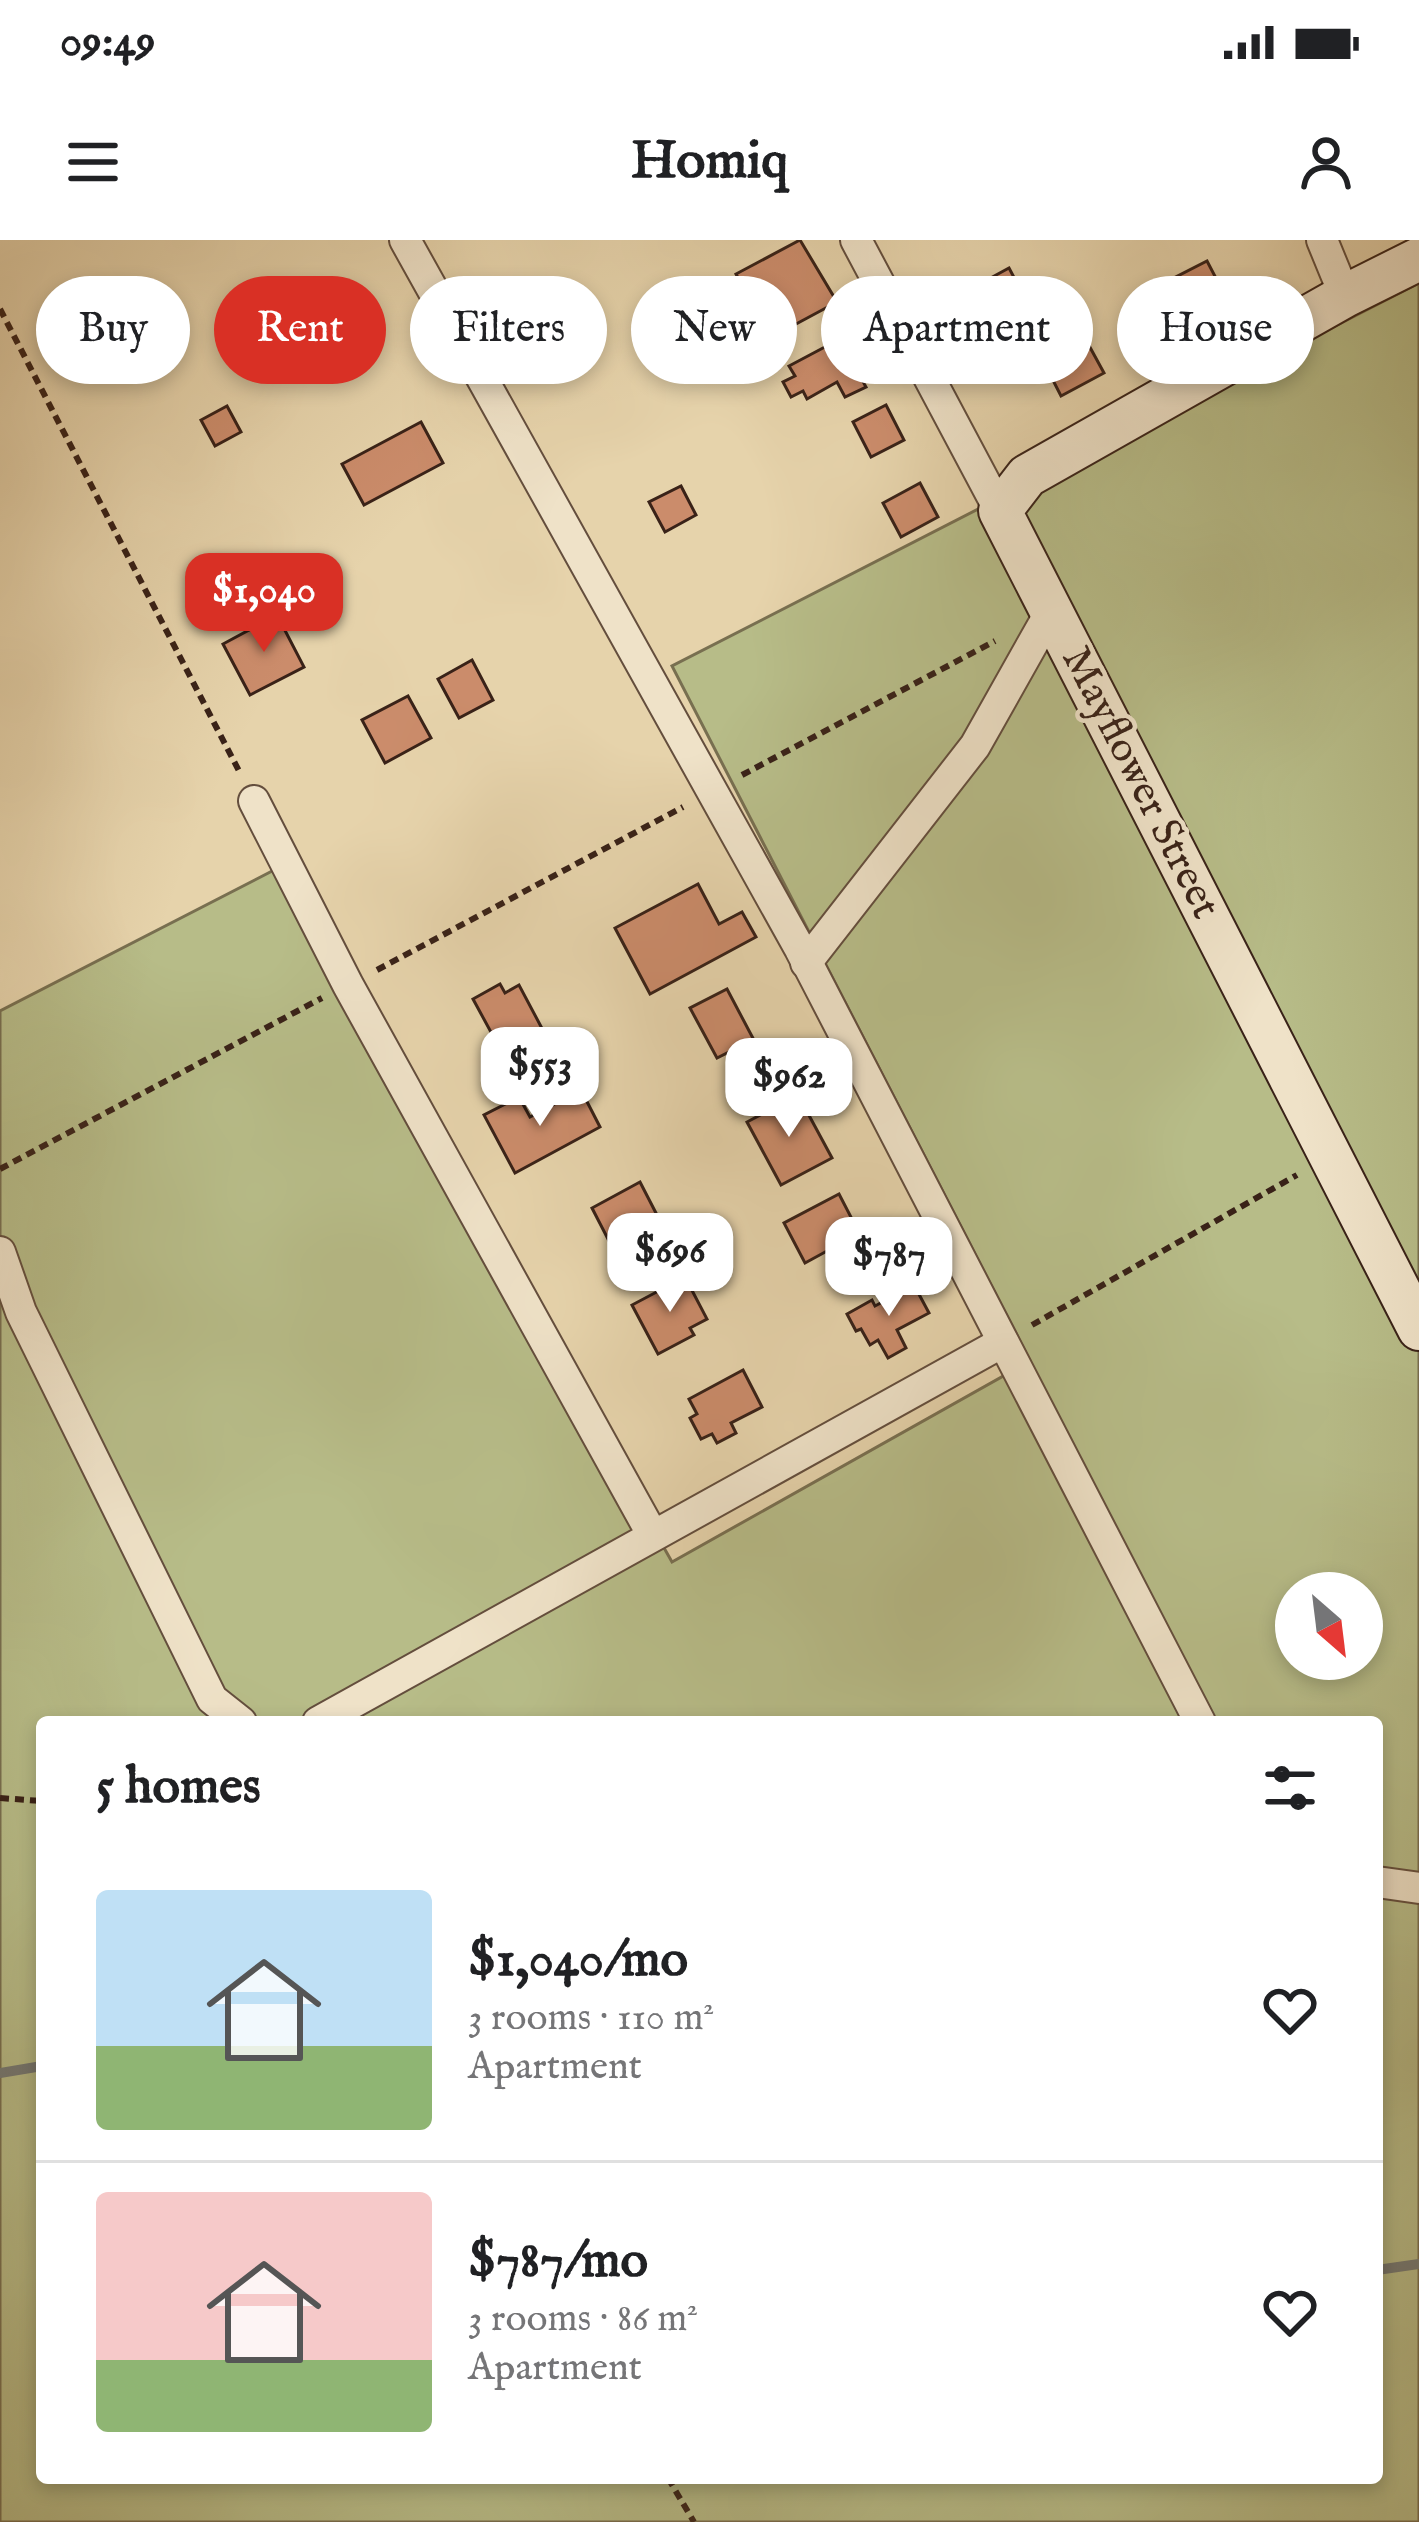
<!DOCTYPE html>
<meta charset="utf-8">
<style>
:root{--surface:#fff;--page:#f2f2f2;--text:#202124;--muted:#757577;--line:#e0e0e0;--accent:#d93025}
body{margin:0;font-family:"IM FELL English",serif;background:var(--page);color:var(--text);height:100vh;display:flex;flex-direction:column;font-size:45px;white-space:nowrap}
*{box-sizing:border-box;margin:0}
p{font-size:39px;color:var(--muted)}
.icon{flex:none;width:66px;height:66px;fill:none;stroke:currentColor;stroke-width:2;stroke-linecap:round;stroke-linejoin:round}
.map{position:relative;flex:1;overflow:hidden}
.details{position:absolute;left:36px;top:1476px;width:1347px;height:768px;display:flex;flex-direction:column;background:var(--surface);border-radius:12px;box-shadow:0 6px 18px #0003}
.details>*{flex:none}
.guide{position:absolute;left:36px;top:36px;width:1347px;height:108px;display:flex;gap:24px}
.needle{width:78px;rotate:152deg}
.controls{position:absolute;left:1275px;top:1332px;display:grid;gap:24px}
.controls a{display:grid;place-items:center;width:108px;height:108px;border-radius:50%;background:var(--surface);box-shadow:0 6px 18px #0003;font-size:60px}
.price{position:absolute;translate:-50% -102px;padding:0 27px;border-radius:24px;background:#fff;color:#222;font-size:39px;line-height:78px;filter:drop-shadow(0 3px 6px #0008)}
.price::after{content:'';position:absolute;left:50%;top:72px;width:36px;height:27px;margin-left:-18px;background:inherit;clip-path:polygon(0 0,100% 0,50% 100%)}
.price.active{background:var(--accent);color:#fff}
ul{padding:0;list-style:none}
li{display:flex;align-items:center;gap:36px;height:300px;padding:0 60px}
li+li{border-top:3px solid var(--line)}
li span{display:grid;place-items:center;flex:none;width:336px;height:240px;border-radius:12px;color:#555}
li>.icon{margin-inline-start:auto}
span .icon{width:144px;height:144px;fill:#fffc;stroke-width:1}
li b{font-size:51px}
h2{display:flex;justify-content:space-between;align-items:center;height:144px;padding:0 60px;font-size:51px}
.chip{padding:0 42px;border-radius:54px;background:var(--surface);box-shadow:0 6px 18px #0003;font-size:42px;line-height:108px}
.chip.active{background:var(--accent);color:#fff}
.status{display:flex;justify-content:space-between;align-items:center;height:84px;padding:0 60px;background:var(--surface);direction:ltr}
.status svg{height:33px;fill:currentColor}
header{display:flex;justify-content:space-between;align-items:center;height:156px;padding:0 60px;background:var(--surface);font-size:54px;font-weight:700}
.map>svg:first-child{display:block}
.green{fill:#b7bc88;stroke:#786f50;stroke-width:3;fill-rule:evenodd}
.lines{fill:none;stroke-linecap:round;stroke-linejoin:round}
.stream{stroke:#747a76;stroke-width:10}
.building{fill:#cb8c6b;stroke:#392218;stroke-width:3}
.street-casing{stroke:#644e3d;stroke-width:34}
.secondary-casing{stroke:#392218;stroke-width:46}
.path{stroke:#392218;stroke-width:6;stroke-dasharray:9 6;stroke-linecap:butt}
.street{stroke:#efe2c8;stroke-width:30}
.secondary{stroke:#efe2c8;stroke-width:42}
.labels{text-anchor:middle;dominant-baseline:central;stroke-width:9;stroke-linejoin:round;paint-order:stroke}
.street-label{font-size:42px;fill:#392218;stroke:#efe2c8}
</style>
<div class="status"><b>09:49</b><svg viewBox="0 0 49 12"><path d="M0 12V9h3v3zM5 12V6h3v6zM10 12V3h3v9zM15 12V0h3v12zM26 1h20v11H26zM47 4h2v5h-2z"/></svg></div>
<header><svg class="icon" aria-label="menu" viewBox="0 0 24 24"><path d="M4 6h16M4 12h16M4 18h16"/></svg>Homiq<svg class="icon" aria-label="person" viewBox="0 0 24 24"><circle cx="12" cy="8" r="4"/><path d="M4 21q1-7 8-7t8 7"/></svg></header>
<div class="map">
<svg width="1419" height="2282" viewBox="0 0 1419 2282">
<rect width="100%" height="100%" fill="#e6d3ab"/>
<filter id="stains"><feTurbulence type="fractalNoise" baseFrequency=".00167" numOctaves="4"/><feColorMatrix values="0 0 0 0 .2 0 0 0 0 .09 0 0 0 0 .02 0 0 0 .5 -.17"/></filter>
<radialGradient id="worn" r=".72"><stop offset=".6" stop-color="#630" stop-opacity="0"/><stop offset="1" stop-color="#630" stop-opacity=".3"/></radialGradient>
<!-- green -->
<path class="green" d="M1419,43V2282H0V771L280,627L672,1322L1030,1121L672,426ZM1296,1353H1362V1419H1296ZM42,1482H1377V2238H42Z"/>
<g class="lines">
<!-- stream -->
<g class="stream">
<polyline points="0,1833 42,1826"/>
<polyline points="1377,2030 1419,2024"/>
</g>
</g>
<!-- building -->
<g class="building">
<polygon points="800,0 837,62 770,98 736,34"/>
<polygon points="1207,21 1230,65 1194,84 1170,40"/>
<polygon points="1009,28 1032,71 992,92 985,80 978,83 966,60 989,48 985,41"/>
<polygon points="1080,89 1104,133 1061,156 1038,111"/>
<polygon points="840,99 866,147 845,157 837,142 807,159 803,151 791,157 783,142 795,136 789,126"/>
<polygon points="886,165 904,200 871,217 853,182"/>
<polygon points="227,166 241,192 215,206 201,180"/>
<polygon points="421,182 443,223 364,265 342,224"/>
<polygon points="920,243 938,277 901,297 883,263"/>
<polygon points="681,246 696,275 665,292 649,262"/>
<polygon points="277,375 304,427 250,455 223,404"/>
<polygon points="472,420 493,460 459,478 438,439"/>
<polygon points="408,456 431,498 385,523 362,480"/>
<polygon points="698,644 719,684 742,672 756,697 650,754 615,688"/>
<polygon points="500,744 505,753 519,745 546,796 505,818 473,759"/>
<polygon points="727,749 756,804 738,814 735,809 717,818 690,768"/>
<polygon points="581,850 600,887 515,933 484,875 519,857 530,877"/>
<polygon points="798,855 832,918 781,945 747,882"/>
<polygon points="640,942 658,977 610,1003 592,968"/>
<polygon points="839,954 868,1010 835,1027 827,1011 805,1023 784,983"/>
<polygon points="685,1037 707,1079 690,1088 694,1095 658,1114 632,1065"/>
<polygon points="914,1045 929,1073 897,1090 906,1108 888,1118 878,1100 870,1105 861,1089 856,1091 847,1074 872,1060 875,1066"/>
<polygon points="743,1130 762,1167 731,1183 736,1193 717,1203 712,1194 701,1199 690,1178 697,1174 689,1159"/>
</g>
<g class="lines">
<!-- street casing -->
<g class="street-casing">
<g id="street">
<polyline points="405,0 800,709 1200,1482"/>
<polyline points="856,0 1000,271"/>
<polyline points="1322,0 1345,56"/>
<polyline points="254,561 348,745 652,1294"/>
<polyline points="806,723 975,506 1051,371"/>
<polyline points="0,1012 21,1072 212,1459 241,1482"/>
<polyline points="318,1482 1003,1102"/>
<polyline points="1377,1642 1419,1648"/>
</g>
</g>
<!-- secondary casing -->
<g class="secondary-casing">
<polyline id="secondary" points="1419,19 1345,56 1027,236 1000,271 1419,1089"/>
</g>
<!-- path -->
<g class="path">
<polyline points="0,69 239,531"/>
<polyline points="742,535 995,401"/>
<polyline points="377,730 683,567"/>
<polyline points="0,929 322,758"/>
<polyline points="1032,1085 1297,935"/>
<polyline points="0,1558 42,1561"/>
<polyline points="668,2238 694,2282"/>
</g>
<!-- street -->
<use href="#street" class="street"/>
<!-- secondary -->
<use href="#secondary" class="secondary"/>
</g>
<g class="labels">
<!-- street labels -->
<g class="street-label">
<text transform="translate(1140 543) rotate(63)">Mayflower Street</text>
</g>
</g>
<rect width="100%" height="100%" filter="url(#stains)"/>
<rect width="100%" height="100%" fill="url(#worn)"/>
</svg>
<div class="controls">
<a><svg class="needle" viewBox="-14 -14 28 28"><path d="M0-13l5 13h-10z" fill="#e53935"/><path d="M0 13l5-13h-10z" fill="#757577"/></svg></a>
</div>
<b class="price active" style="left:264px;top:415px">$1,040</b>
<b class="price" style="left:540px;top:889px">$553</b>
<b class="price" style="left:789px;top:900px">$962</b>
<b class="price" style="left:670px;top:1075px">$696</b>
<b class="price" style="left:889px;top:1079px">$787</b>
<div class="guide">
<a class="chip">Buy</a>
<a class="chip active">Rent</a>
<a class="chip">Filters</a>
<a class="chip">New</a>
<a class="chip">Apartment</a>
<a class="chip">House</a>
</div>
<section class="details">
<h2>5 homes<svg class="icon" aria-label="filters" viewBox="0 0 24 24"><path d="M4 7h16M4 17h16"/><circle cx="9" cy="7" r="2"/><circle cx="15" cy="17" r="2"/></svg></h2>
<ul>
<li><span style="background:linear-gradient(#bfe0f5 65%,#8fb573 0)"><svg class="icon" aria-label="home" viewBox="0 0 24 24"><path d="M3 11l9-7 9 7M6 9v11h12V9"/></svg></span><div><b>$1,040/mo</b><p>3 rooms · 110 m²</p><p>Apartment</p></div><svg class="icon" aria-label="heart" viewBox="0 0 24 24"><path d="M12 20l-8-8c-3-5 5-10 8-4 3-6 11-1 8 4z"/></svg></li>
<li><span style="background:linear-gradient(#f6c9c9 70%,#8fb573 0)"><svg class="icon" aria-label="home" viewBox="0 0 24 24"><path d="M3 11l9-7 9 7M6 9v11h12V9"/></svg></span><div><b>$787/mo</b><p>3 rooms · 86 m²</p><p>Apartment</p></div><svg class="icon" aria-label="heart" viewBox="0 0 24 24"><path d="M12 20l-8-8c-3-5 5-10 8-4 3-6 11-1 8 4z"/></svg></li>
</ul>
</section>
</div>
